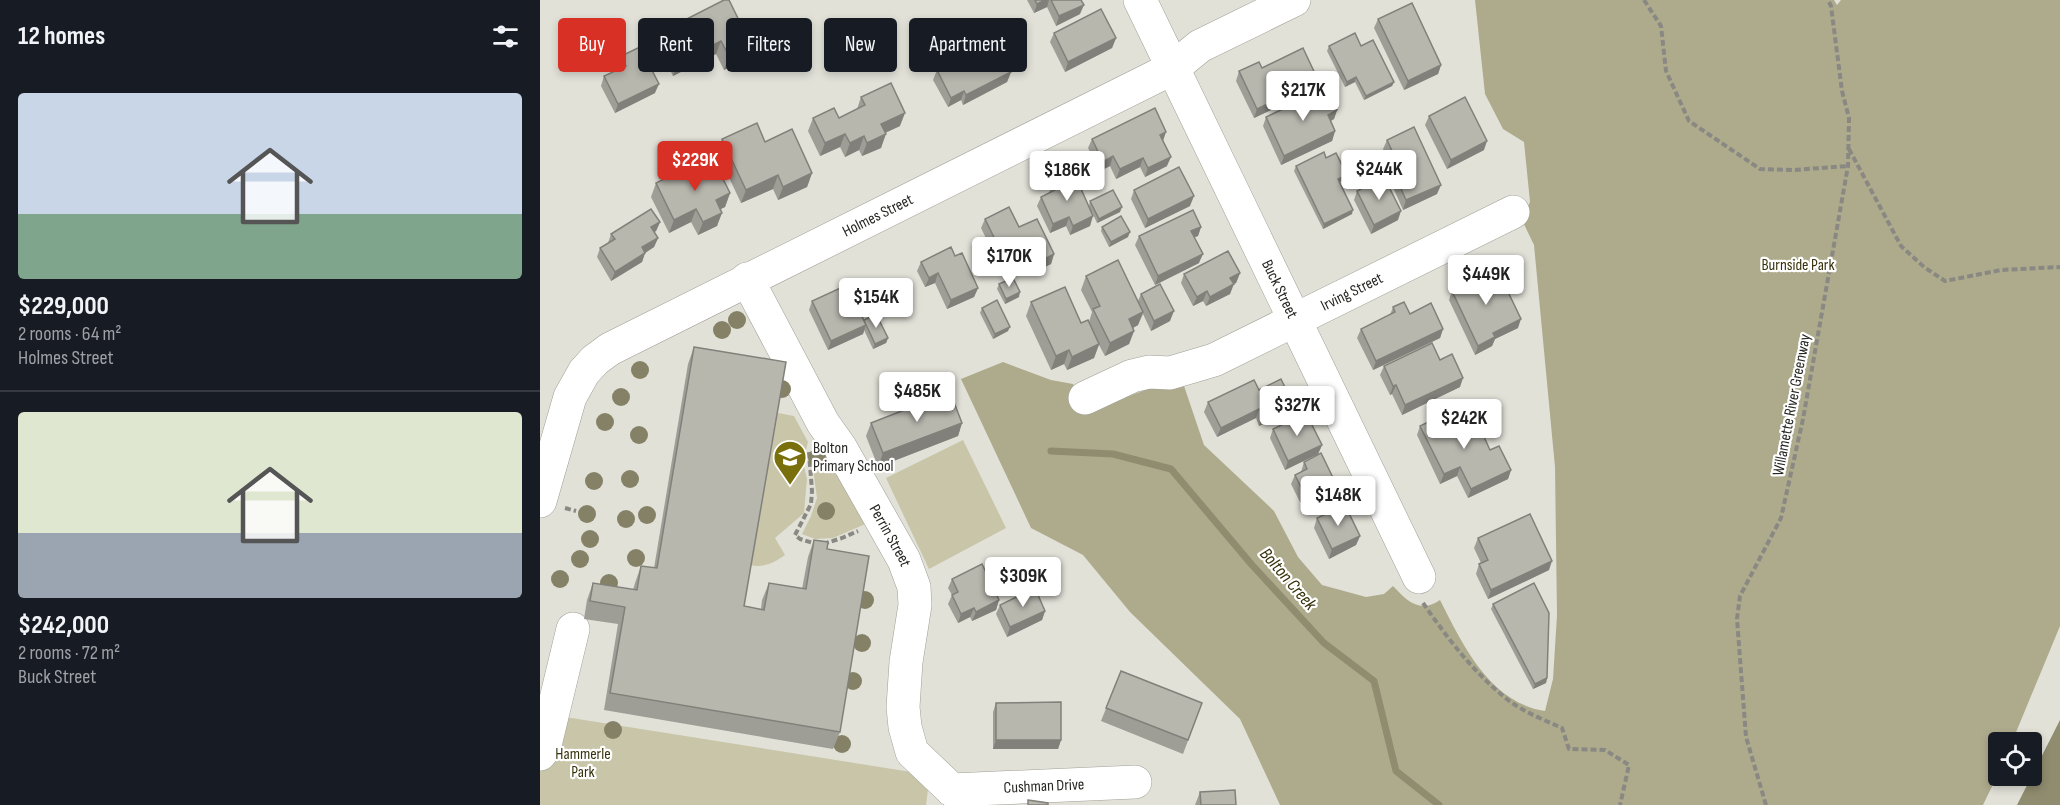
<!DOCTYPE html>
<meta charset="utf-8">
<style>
:root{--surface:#171b24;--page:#242831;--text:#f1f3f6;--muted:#9ea1a6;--line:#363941;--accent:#d93025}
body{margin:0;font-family:"Sofia Sans Condensed",sans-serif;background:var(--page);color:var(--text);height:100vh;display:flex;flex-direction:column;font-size:22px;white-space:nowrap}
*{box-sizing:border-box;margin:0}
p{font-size:20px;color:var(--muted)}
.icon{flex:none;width:33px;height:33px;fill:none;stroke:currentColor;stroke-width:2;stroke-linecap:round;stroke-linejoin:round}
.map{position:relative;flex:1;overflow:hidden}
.details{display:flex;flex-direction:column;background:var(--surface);width:540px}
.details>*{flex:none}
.top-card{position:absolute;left:18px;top:18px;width:570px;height:54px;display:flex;gap:12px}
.fabs{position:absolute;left:1448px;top:732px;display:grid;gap:12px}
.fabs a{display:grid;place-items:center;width:54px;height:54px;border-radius:6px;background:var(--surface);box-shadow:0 3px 9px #0003;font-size:30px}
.price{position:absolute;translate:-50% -51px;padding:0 14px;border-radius:6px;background:#fff;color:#222;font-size:20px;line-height:39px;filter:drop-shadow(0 2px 3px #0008)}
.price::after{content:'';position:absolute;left:50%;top:36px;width:18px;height:14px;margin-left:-9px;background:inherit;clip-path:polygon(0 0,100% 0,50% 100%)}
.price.selected{background:var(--accent);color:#fff}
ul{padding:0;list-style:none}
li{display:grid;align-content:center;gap:12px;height:318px;padding:0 18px}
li+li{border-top:2px solid var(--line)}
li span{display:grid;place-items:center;height:186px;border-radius:6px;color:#555}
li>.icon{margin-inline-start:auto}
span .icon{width:108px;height:108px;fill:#fffc;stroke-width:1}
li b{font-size:26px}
h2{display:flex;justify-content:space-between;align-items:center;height:72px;padding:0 18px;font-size:26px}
.pill{padding:0 21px;border-radius:6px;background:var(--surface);box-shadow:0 3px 9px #0003;font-size:21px;line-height:54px}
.pill.selected{background:var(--accent);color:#fff}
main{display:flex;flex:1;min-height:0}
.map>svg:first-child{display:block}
.green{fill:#c8c5a8}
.forest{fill:#aeab8d}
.water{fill:#8f8c6f}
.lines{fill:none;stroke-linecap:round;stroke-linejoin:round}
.stream{stroke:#8f8c6f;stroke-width:7}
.minor-casing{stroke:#a0a097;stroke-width:34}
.path{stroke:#898882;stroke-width:4;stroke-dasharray:6 3;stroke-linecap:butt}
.minor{stroke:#fff;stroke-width:33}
.tree{fill:#848167}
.wall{fill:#9e9d96}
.shaded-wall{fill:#81807a}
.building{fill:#b8b7ae;stroke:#81807a;stroke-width:1.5}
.labels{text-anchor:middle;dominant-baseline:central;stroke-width:4.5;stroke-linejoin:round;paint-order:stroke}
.street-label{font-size:16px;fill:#252521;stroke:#fff}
.park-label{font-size:16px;fill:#37320b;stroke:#fff}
.poi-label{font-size:16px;fill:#252521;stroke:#fff;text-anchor:start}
.water-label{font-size:18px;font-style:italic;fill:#363109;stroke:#fff}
</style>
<main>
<section class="details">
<h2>12 homes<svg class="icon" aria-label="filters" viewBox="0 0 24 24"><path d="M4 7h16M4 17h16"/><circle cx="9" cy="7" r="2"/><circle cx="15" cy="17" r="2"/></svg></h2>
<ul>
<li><span style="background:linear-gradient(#c9d6e8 65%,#7fa58c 0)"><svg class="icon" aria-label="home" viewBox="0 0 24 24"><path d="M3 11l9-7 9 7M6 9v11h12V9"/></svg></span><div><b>$229,000</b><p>2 rooms · 64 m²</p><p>Holmes Street</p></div></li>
<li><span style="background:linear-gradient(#dfe7d0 65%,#9aa5b1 0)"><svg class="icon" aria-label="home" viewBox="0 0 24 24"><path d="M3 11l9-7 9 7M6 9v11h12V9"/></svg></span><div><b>$242,000</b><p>2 rooms · 72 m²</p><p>Buck Street</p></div></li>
</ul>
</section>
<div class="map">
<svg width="1520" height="805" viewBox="0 0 1520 805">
<rect width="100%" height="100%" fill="#e2e1d8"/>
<!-- green -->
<g class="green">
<path d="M238,413L254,416L268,442L263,462L267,479L264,513L235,538L245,555C234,563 224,568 210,565Z"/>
<polygon points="423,440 466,528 389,569 346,478"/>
<polygon points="274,453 298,462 330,522 293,538 275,539 262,534 271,516 277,498 274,476"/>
<polygon points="0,713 390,775 386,805 0,805"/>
</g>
<!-- forest -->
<path class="forest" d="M935,0H1294L1297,5L1301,0H1520V626L1472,742H1458V774L1443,805H740L700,719L590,612L543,555L491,528L421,379L463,362L511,380L533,384L546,409L575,401L641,377L664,445L734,511L758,557L782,585L826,597L844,594L853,586C867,601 880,614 900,600C923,645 949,702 1005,711L1013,679L1017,615L1015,467L994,245L982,220L990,202L984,142L963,129L945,94Z"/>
<!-- water -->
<polygon class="water" points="1520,720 1520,805 1477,805"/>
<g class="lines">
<!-- stream -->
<polyline class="stream" points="511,451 573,454 631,469 712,565 784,643 834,681 856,771 899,805"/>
<!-- minor casing -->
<g class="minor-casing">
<g id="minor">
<path id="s1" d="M600,0L879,577"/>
<path id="s2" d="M207,279L283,423L300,447L364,560L374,587L375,605L366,662L363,707L365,727L372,752L412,790"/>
<path id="s3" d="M545,398L592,376L609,372L630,373L674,360L973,212"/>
<path id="s4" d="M0,501L30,397L44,372L55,360L70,349L633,68L660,46L754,0"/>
<polyline points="0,754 4,749 33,629"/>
<path id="s5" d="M412,790L595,782"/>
</g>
</g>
<!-- path -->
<g class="path">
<polyline points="1104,0 1121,26 1126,71 1149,121 1220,169 1254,170 1308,166"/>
<polyline points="1309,149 1361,246 1384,267 1405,281 1461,270 1520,267"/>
<polyline points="269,452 272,491 271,504 255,535 260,539 276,544"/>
<polyline points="25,508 36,511"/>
<polyline points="283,544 302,538 318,531"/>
<path d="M883,603C908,639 934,673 968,700C984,712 1004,720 1022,728L1029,749L1065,750L1089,765L1080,805"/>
<polyline points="1226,805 1206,737 1197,619 1200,596 1241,518 1263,419 1308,166 1309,118 1302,91 1291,6 1288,0"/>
</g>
<!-- minor -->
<use href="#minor" class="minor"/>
</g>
<!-- trees -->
<g class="tree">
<circle cx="197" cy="320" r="9"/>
<circle cx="182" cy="330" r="9"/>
<circle cx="100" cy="370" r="9"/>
<circle cx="242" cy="389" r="9"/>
<circle cx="81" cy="397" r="9"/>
<circle cx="65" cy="422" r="9"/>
<circle cx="99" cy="435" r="9"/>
<circle cx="277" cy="458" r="9"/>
<circle cx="90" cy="479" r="9"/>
<circle cx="54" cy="481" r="9"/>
<circle cx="286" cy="511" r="9"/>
<circle cx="47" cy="514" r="9"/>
<circle cx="107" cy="515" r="9"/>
<circle cx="86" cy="519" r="9"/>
<circle cx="50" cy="539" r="9"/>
<circle cx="96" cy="558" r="9"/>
<circle cx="40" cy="559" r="9"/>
<circle cx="20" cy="579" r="9"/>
<circle cx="69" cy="583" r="9"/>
<circle cx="325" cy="600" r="9"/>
<circle cx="322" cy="643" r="9"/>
<circle cx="313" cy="681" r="9"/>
<circle cx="73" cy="730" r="9"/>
<circle cx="302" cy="744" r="9"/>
</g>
<!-- wall -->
<g class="wall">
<polygon points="184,0 207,59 184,70 176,54 133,76 118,45 123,31"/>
<polygon points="487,0 541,0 540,14 516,26 507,7 494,13"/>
<polygon points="838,19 901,65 898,74 864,90 834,28"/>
<polygon points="514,33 576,38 572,48 525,72 510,42"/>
<polygon points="789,46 821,46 854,82 852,86 824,100 815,82 805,87 787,51"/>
<polygon points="81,56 115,93 75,113 61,86 64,76 80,69 78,66"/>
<polygon points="437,62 471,72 467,82 423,105 421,100 408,107 393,80 397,70"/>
<polygon points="722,68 778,80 775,89 714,118 696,81 699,71"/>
<polygon points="321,97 360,126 345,133 341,148 322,156 319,150 305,157 300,147 280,156 268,131 273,118 299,118 317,109"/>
<polygon points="797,110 794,119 791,121 795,131 792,141 741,165 723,126 726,117"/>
<polygon points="889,116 944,150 907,169 885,125"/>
<polygon points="182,139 225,142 272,173 267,187 238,200 233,189 201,203 177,152"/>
<polygon points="552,139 623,141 627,166 605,177 600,167 576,179 570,166 560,171 548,148"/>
<polygon points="847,140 897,194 863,210 852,185 855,175 843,149"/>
<polygon points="786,158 805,179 800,182 812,214 783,229 754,171 756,166"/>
<polygon points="141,177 190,193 185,207 180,209 177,226 158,235 151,222 129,233 111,197 116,183"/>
<polygon points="512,183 549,206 550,201 580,212 557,223 552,212 550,226 530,235 526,226 510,233 497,206 501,197 509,193"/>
<polygon points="594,190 650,206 605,228 591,199"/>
<polygon points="817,191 858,220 831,234 814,200"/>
<polygon points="445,219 479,227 514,254 511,264 488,275 483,266 464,275 441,228"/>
<polygon points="120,222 116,231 114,232 118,238 114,247 105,253 102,262 71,281 57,257 60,248 68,243 71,234"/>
<polygon points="562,227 588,237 569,247 561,231"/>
<polygon points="661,227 658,236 654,237 659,263 615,285 595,245 599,236"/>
<polygon points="381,262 438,288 434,297 407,309 395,283 385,287 377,271"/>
<polygon points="700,273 696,283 693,284 690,294 666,306 663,301 653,306 641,283 644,274"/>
<polygon points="546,276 598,301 601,294 630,321 611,331 603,314 598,325 593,328 594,331 589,344 565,356 559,345 554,358 527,370 524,364 511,370 486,316 491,302 541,323 549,322 552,312 541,290"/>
<polygon points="459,284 479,297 465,304 457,289"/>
<polygon points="912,291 978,328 955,339 952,346 935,355 909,300"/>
<polygon points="272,301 324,320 348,338 346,343 333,349 324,330 323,334 288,350 269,310"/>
<polygon points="853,307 870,314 903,329 900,338 833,370 817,338 821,329 850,315"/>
<polygon points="442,308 468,331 453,339 440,313"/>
<polygon points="154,347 204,606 221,609 222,600 229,583 262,589 268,557 274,540 287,549 300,732 293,749 64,710 78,624 44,619 47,600 53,583 93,590 95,583 101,566 114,568 148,364"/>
<polygon points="900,360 920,387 862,415 852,394 850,395 840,375 844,366"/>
<polygon points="719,390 749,411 719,426 716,418 677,437 664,412 668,402"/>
<polygon points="331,423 422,423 418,436 338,467 326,436"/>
<polygon points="880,426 926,434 950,450 971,470 968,479 928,498 917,476 900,484 877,435"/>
<polygon points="733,429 782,445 778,454 745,470 730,438"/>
<polygon points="764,462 797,486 794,495 778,503 774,495 760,502 751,484 755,475 761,472"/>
<polygon points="777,518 820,536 816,545 789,559 774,528"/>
<polygon points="938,538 1009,570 948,599 936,574 939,564 941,563 934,548"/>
<polygon points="412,579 459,600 456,610 432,621 430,617 418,623 408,604 412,595 408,588"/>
<polygon points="953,604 1007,678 1006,683 993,689 951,609"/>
<polygon points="460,605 505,611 502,620 467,637 456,614"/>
<polygon points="581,671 662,703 643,754 561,721"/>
<polygon points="456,703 521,740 518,749 453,749 453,712"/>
<polygon points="660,792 661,805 655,805"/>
</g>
<!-- shaded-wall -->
<g class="shaded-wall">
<polygon points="505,0 509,0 507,7 494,13 497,4"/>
<polygon points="544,5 540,14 516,26 519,16"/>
<polygon points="576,38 572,48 525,72 528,62"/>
<polygon points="181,41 176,54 133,76 138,62"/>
<polygon points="211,45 207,59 184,70 189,56"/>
<polygon points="901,65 898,74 864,90 868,81"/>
<polygon points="471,72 467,82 423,105 426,95"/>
<polygon points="816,77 815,82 805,87 807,82"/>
<polygon points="778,80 775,89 714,118 717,109"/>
<polygon points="854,82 852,86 824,100 826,96"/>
<polygon points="119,84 115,93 75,113 78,104"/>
<polygon points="424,91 421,100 408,107 411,98"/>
<polygon points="797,110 794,119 784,124 788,115"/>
<polygon points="365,113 360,126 336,137 341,124"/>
<polygon points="795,131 792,141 741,165 744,156"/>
<polygon points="626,132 623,141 620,135"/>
<polygon points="305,134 300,147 280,156 285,143"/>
<polygon points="346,134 341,148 322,156 327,143"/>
<polygon points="324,136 319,150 305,157 310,143"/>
<polygon points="947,141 944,150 907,169 911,160"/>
<polygon points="573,156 570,166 560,171 563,162"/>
<polygon points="631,157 627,166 605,177 608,168"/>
<polygon points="603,158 600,167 576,179 580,169"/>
<polygon points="272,173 267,187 238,200 243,187"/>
<polygon points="238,175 233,189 201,203 206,190"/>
<polygon points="807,175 805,179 796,184 798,179"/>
<polygon points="901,185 897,194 863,210 866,200"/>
<polygon points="190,193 185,207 171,214 176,200"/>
<polygon points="654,196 650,206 605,228 608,219"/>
<polygon points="582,207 580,212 557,223 559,219"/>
<polygon points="156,209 151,222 129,233 134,220"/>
<polygon points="813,210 812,214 783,229 784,224"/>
<polygon points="861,211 858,220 831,234 834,225"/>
<polygon points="182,213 177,226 158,235 163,222"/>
<polygon points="553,216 550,226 530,235 533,226"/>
<polygon points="529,217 526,226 510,233 513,224"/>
<polygon points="120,222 116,231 108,236 111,227"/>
<polygon points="661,227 658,236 648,240 651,231"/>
<polygon points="590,232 588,237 569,247 571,242"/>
<polygon points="118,238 114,247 99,257 102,247"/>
<polygon points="105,253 102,262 71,281 75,272"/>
<polygon points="514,254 511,264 488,275 491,266"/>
<polygon points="663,254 659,263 615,285 618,276"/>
<polygon points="487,256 483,266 464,275 468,266"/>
<polygon points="398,273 395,283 385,287 389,278"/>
<polygon points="700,273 696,283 687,288 690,278"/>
<polygon points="694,284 690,294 666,306 670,297"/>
<polygon points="438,288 434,297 407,309 411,300"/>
<polygon points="667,291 663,301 653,306 657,297"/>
<polygon points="480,292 479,297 465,304 466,299"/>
<polygon points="634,311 630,321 611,331 614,321"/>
<polygon points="603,312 598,325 584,333 589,319"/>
<polygon points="981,319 978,328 955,339 952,346 935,355 938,346 953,333"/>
<polygon points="326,325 323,334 288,350 291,341"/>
<polygon points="470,327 468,331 453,339 455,334"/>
<polygon points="903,329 900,338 833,370 836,361"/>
<polygon points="594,331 589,344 565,356 570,343"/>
<polygon points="348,338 346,343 333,349 335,344"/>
<polygon points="559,344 554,358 527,370 532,357"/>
<polygon points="529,350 524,364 511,370 516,356"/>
<polygon points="923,378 920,387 862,415 865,405"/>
<polygon points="856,385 852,394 850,395 853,386"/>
<polygon points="752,402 749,411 719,426 723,416"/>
<polygon points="719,409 716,418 677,437 681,428"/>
<polygon points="422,423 418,436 338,467 343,453"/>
<polygon points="782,445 778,454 745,470 748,461"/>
<polygon points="920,467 917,476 900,484 904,474"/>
<polygon points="971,470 968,479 928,498 931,489"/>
<polygon points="778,486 774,495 760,502 764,493"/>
<polygon points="797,486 794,495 778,503 782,494"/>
<polygon points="820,536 816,545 789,559 792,549"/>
<polygon points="1012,561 1009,570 948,599 951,590"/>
<polygon points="459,600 456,610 432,621 436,612"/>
<polygon points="434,608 430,617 418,623 421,614"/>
<polygon points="505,611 502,620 467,637 470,627"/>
<polygon points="1007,678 1006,683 993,689 995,684"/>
<polygon points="456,740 521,740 518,749 453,749"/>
</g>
<!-- building -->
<g class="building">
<polygon points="184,0 189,0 211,45 189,56 181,41 138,62 123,31"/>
<polygon points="495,0 505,0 497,4"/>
<polygon points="511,0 541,0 544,5 519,16"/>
<polygon points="872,3 901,65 868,81 838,19"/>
<polygon points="561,9 576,38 528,62 514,33"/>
<polygon points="815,33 821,46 833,40 854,82 826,96 816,77 807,82 789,46"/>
<polygon points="100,47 119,84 78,104 64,76 86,66 81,56"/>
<polygon points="763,48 778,80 717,109 699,71 719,62 722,68"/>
<polygon points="459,50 471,72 426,95 424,91 411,98 397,70 432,52 437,62"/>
<polygon points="351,83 365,113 341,124 346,134 327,143 324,136 310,143 305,134 285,143 273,118 294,108 299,118 325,105 321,97"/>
<polygon points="787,88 797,110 788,115 795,131 744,156 726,117"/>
<polygon points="925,97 947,141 911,160 889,116"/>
<polygon points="615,108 626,132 620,135 631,157 608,168 603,158 580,169 573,156 563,162 552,139"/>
<polygon points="217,123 225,142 252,129 272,173 243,187 238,175 206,190 182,139"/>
<polygon points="874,127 901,185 866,200 855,175 862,172 847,140"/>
<polygon points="784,152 786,158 796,153 807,175 798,179 813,210 784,224 756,166"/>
<polygon points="174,161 190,193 176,200 182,213 163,222 156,209 134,220 116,183 138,172 141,177"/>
<polygon points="639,167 654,196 608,219 594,190"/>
<polygon points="534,173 553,216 533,226 529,217 513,224 501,197 515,190 512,183"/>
<polygon points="844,177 861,211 834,225 817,191"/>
<polygon points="573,190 582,207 559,219 550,201"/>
<polygon points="469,207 479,227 497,219 514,254 491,266 487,256 468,266 445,219"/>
<polygon points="111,209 120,222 111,227 118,238 102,247 105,253 75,272 60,248 75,239 71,234"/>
<polygon points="653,210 661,227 651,231 663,254 618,276 599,236"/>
<polygon points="581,216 590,232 571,242 562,227"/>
<polygon points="411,247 415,256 422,253 438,288 411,300 398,273 389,278 381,262"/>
<polygon points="688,251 700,273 690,278 694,284 670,297 667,291 657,297 644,274"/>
<polygon points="578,260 603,312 589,319 594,331 570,343 553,309 560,306 546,276"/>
<polygon points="957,269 981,319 953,333 955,337 938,346 912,291"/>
<polygon points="473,278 480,292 466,299 459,284"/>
<polygon points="620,284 634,311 614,321 601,294"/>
<polygon points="307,285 326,325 291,341 272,301"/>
<polygon points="525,287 541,323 548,320 559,344 532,357 529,350 516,356 491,302"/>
<polygon points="457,300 470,327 455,334 442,308"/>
<polygon points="864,302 870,314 891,303 903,329 836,361 821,329 855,312 853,307"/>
<polygon points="336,314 348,338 335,344 324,320"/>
<polygon points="892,343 900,360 912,354 923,378 865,405 856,385 853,386 844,366"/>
<polygon points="154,347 246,362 204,606 224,610 229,583 266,589 274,540 288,542 287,549 329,556 300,732 70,693 85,607 50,601 53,583 97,590 101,566 117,568"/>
<polygon points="741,379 752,402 723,416 719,409 681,428 668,402 714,380 719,390"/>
<polygon points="410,392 422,423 343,453 331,423"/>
<polygon points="914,409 926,434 940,428 950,450 959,446 971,470 931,489 920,467 904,474 880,426"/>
<polygon points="766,413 782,445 748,461 733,429"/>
<polygon points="781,453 797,486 782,494 778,486 764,493 755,475 767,469 764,462"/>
<polygon points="805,505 820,536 792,549 777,518"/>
<polygon points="990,514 1012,561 951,590 939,564 948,560 938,538"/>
<polygon points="442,564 459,600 436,612 434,608 421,614 412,595 418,592 412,579"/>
<polygon points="994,583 1009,613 1007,678 995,684 953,604"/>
<polygon points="495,588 505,611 470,627 460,605"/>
<polygon points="581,671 662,703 648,740 566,708"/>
<polygon points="521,702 521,740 456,740 456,703"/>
<polygon points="695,790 696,805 661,805 660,792"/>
<polygon points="488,800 508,803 508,805 488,805"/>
</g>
<!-- icons -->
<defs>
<g id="school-pin" transform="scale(1.725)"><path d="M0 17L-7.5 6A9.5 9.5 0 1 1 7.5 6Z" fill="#7a6f0d" stroke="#fff"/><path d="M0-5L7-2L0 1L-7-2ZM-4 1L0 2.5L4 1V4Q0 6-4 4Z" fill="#fff"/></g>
</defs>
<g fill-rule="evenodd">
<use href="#school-pin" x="250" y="457"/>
</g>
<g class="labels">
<!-- street labels -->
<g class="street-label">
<text stroke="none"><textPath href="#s4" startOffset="471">Holmes Street</textPath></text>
<text stroke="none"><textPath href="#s1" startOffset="321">Buck Street</textPath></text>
<text stroke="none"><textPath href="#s3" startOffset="290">Irving Street</textPath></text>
<text transform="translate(1252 405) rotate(-79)">Willamette River Greenway</text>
<text stroke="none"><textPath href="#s2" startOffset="294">Perrin Street</textPath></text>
<text stroke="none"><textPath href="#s5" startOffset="92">Cushman Drive</textPath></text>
</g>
<!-- park labels -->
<g class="park-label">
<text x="1258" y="265">Burnside Park</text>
<text x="43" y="754">Hammerle<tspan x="43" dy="18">Park</tspan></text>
</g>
<!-- poi labels -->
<g class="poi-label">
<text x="273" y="448">Bolton<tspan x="273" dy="18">Primary School</tspan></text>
</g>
<!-- water labels -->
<g class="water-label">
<text transform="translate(748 579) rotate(49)">Bolton Creek</text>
</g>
</g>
</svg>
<div class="fabs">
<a><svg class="icon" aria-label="locate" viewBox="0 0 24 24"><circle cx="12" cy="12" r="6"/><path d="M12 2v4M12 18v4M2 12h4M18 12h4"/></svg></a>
</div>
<b class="price" style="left:763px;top:122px">$217K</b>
<b class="price selected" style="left:155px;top:192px">$229K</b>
<b class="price" style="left:839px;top:201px">$244K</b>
<b class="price" style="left:527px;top:202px">$186K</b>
<b class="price" style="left:469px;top:288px">$170K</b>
<b class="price" style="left:946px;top:306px">$449K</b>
<b class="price" style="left:336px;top:329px">$154K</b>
<b class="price" style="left:377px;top:423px">$485K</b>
<b class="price" style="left:757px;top:437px">$327K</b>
<b class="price" style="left:924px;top:450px">$242K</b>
<b class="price" style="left:798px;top:527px">$148K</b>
<b class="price" style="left:483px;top:608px">$309K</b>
<div class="top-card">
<a class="pill selected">Buy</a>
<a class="pill">Rent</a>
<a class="pill">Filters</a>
<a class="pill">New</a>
<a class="pill">Apartment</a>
</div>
</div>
</main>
